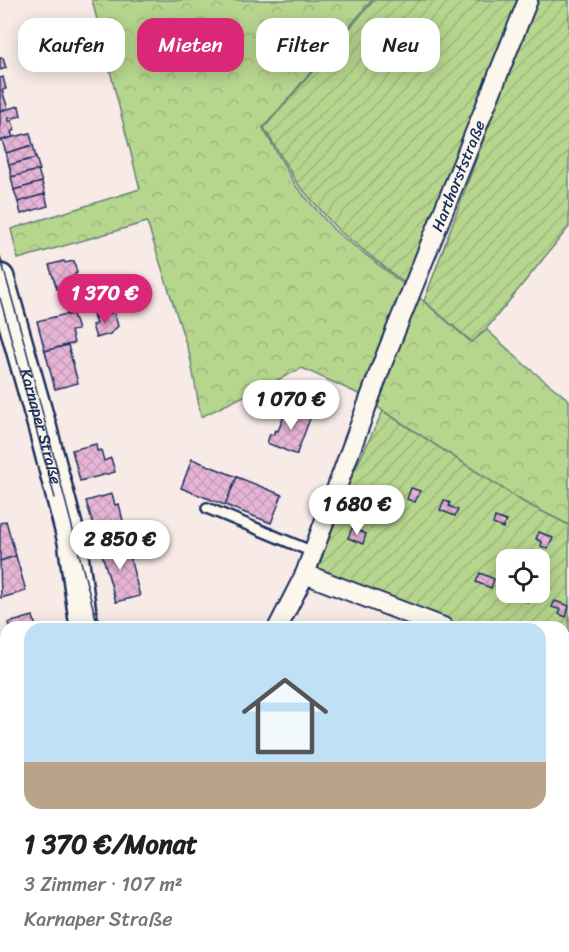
<!DOCTYPE html>
<html lang="de">
<meta charset="utf-8">
<style>
:root{--surface:#fff;--page:#f2f2f2;--text:#202124;--muted:#757577;--accent:#db2777}
body{margin:0;font-family:Sriracha,sans-serif;background:var(--page);color:var(--text);height:100vh;display:flex;flex-direction:column;font-size:22px;white-space:nowrap}
*{box-sizing:border-box;margin:0}
p{font-size:20px;color:var(--muted)}
.icon{flex:none;width:33px;height:33px;fill:none;stroke:currentColor;stroke-width:2;stroke-linecap:round;stroke-linejoin:round}
.map{position:relative;flex:1;overflow:hidden}
.side{position:absolute;left:0px;top:621px;width:570px;height:332px;display:flex;flex-direction:column;background:var(--surface);border-radius:18px 18px 0 0;box-shadow:0 3px 15px #0003}
.side>*{flex:none}
.guide{position:absolute;left:18px;top:18px;width:534px;height:54px;display:flex;gap:12px}
.controls{position:absolute;left:496px;top:549px;display:grid;gap:12px}
.controls a{display:grid;place-items:center;width:54px;height:54px;border-radius:12px;background:var(--surface);box-shadow:0 3px 15px #0003;font-size:30px}
.price{position:absolute;translate:-50% -51px;padding:0 14px;border-radius:21px;background:#fff;color:#222;font-size:20px;line-height:39px;filter:drop-shadow(0 2px 3px #0008)}
.price::after{content:'';position:absolute;left:50%;top:36px;width:18px;height:14px;margin-left:-9px;background:inherit;clip-path:polygon(0 0,100% 0,50% 100%)}
.price.on{background:var(--accent);color:#fff}
ul{padding:0;list-style:none}
li{display:grid;align-content:center;gap:12px;height:318px;padding:0 24px}
li span{display:grid;place-items:center;height:186px;border-radius:18px;color:#555}
li>.icon{margin-inline-start:auto}
span .icon{width:108px;height:108px;fill:#fffc;stroke-width:1}
li b{font-size:26px}
.tag{padding:0 21px;border-radius:18px;background:var(--surface);box-shadow:0 3px 15px #0003;font-size:21px;line-height:54px}
.tag.on{background:var(--accent);color:#fff}
.map>svg:first-child{display:block}
.built{fill:#f2dae1}
.grass{fill:#b6d58d;stroke:#688276;stroke-width:1.5}
.forest{fill:url(#forest-firs);stroke:#688276;stroke-width:1.5}
.park{fill:url(#park-crowns);stroke:#688276;stroke-width:1.5}
.garden{fill:url(#garden-furrows);stroke:#688276;stroke-width:1.5;fill-rule:evenodd}
.building{fill:url(#building-cross-hatch);stroke:#1b2f5e;stroke-width:1.5}
.lines{fill:none;stroke-linecap:round;stroke-linejoin:round}
.lane-casing{stroke:#1b2f5e;stroke-width:14}
.street-casing{stroke:#1b2f5e;stroke-width:22}
.secondary-casing{stroke:#1b2f5e;stroke-width:32}
.lane{stroke:#fbf7ec;stroke-width:9}
.street{stroke:#fbf7ec;stroke-width:18}
.secondary{stroke:#fbf7ec;stroke-width:27}
.tram{stroke:#1b2f5e;stroke-width:1.5}
.labels{text-anchor:middle;dominant-baseline:central;stroke-width:6;stroke-linejoin:round;paint-order:stroke}
.street-label{font-size:16px;fill:#1b2f5e;stroke:#fbf7ec}
</style>
<div class="map">
<svg width="569" height="952" viewBox="0 0 569 952">
<defs>
<pattern id="forest-firs" width="22" height="20" patternUnits="userSpaceOnUse" patternTransform="scale(1.5)"><rect width="22" height="20" fill="#b6d58d"/><path d="M5 1l3.5 6h-7zM16 11l3.5 6h-7z" fill="#9cb77c"/></pattern>
<pattern id="park-crowns" width="20" height="18" patternUnits="userSpaceOnUse" patternTransform="scale(1.5)"><rect width="20" height="18" fill="#b6d58d"/><path d="M2 6a3 3 0 1 1 6 0M12 15a3 3 0 1 1 6 0" fill="none" stroke="#9cb77c"/></pattern>
<pattern id="garden-furrows" width="10" height="10" patternUnits="userSpaceOnUse" patternTransform="scale(1.5)"><rect width="10" height="10" fill="#b6d58d"/><path d="M-1 1l2-2M0 10L10 0M9 11l2-2" fill="none" stroke="#9cb77c"/></pattern>
<pattern id="building-cross-hatch" width="8" height="8" patternUnits="userSpaceOnUse" patternTransform="scale(1.5)"><rect width="8" height="8" fill="#e7b5d4"/><path d="M0 0l8 8M0 8l8-8" fill="none" stroke="#c69cb8"/></pattern>
</defs>
<rect width="100%" height="100%" fill="#f7eae7"/>
<filter id="ink" filterUnits="userSpaceOnUse"><feTurbulence type="fractalNoise" baseFrequency=".0167" numOctaves="2"/><feDisplacementMap in="SourceGraphic" scale="12" xChannelSelector="R" yChannelSelector="G"/><feConvolveMatrix kernelMatrix="1 2 1 2 8 2 1 2 1" color-interpolation-filters="sRGB"/></filter>
<g filter="url(#ink)">
<!-- built -->
<polygon class="built" points="6,927 6,946 106,947 107,952 0,952 0,928"/>
<!-- grass -->
<polygon class="grass" points="88,947 129,947 131,952 89,952"/>
<!-- forest -->
<polygon class="forest" points="0,732 6,732 6,787 3,790 0,801"/>
<!-- park -->
<polygon class="park" points="92,0 372,0 263,128 296,186 334,230 406,286 471,342 487,330 525,365 569,400 569,525 525,503 383,411 361,395 302,368 201,417 190,356 147,222 18,259 11,229 140,189"/>
<!-- garden -->
<g class="garden">
<polygon points="374,0 520,0 408,286 337,229 297,183 264,128"/>
<polygon points="535,0 569,0 569,227 487,328 472,342 424,301"/>
<path d="M383,411L525,503L569,525V676L564,674V627H443L305,574ZM507,560H540V592H507Z"/>
</g>
<!-- building -->
<g class="building">
<polygon points="0,58 3,58 6,68 0,70"/>
<polygon points="3,77 6,89 2,90 8,109 0,111 0,78"/>
<polygon points="19,106 21,116 13,118 8,118 9,121 12,121 15,130 11,132 13,137 0,141 0,111"/>
<polygon points="30,133 33,145 6,153 2,140"/>
<polygon points="33,145 36,158 9,165 6,153"/>
<polygon points="36,158 40,170 12,177 9,165"/>
<polygon points="38,170 42,182 14,190 11,177"/>
<polygon points="42,182 45,194 18,202 14,190"/>
<polygon points="45,194 48,206 21,214 18,202"/>
<polygon points="64,261 65,263 74,261 77,273 75,274 77,284 68,289 65,287 57,289 49,265"/>
<polygon points="110,289 114,312 94,318 88,294"/>
<polygon points="114,312 118,326 110,334 96,338 92,325 96,324 94,318"/>
<polygon points="67,314 67,315 73,314 78,330 71,331 74,343 45,351 37,321"/>
<polygon points="68,345 78,383 55,389 45,351"/>
<polygon points="288,406 313,415 312,417 311,416 297,453 297,455 267,443 270,434 273,435 275,430 278,431"/>
<polygon points="96,444 97,451 101,450 104,461 111,458 115,472 80,481 72,450"/>
<polygon points="192,459 237,477 225,505 181,488"/>
<polygon points="237,477 282,495 271,523 225,505"/>
<polygon points="411,488 420,491 415,502 407,499"/>
<polygon points="112,494 115,505 119,504 125,529 122,529 125,539 100,547 86,501"/>
<polygon points="444,500 450,503 449,506 458,510 455,516 440,510"/>
<polygon points="495,517 506,521 503,528 493,524"/>
<polygon points="6,521 16,556 0,561 0,523"/>
<polygon points="352,528 366,534 363,544 348,538"/>
<polygon points="539,532 553,538 548,549 541,546 542,542 536,539"/>
<polygon points="125,539 140,596 116,602 100,547"/>
<polygon points="16,556 26,591 1,598 0,561"/>
<polygon points="480,573 494,579 491,588 476,582"/>
<polygon points="515,592 532,592 528,602 513,596"/>
<polygon points="555,601 569,606 566,617 559,614 561,610 552,607"/>
<polygon points="33,616 36,627 9,627 8,623"/>
<polygon points="564,701 569,703 569,738 564,736"/>
<polygon points="160,946 172,946 173,952 162,952"/>
<polygon points="211,946 240,946 241,949 230,952 229,948 222,950 222,949 217,950 217,952 213,952"/>
<polygon points="423,946 446,946 440,952 417,952"/>
<polygon points="446,946 460,946 464,950 462,952 440,952"/>
</g>
<g class="lines">
<!-- lane casing -->
<g class="lane-casing">
<polyline id="lane" points="207,508 313,552"/>
</g>
<!-- street casing -->
<g class="street-casing">
<g id="street">
<polyline points="305,574 443,627"/>
<path id="s1" d="M278,627L305,574L383,362L528,0"/>
<polyline points="564,674 569,676"/>
<polyline points="505,946 510,952"/>
<polyline points="1,952 6,936"/>
<polyline points="555,952 561,946"/>
</g>
</g>
<!-- secondary casing -->
<g class="secondary-casing">
<g id="secondary">
<path id="s2" d="M0,278L42,426L72,541L84,627"/>
<polyline points="149,946 150,952"/>
<polyline points="189,946 190,952"/>
</g>
</g>
<!-- lane -->
<use href="#lane" class="lane"/>
<!-- street -->
<use href="#street" class="street"/>
<!-- secondary -->
<use href="#secondary" class="secondary"/>
<!-- tram -->
<g class="tram">
<polyline points="0,256 26,349 98,627"/>
<polyline points="0,298 55,498"/>
<polyline points="156,946 157,952"/>
<polyline points="175,946 176,952"/>
</g>
</g>
</g>
<g class="labels">
<!-- street labels -->
<g class="street-label">
<text stroke="none"><textPath href="#s1" startOffset="486">Harthorststraße</textPath></text>
<text stroke="none"><textPath href="#s2" startOffset="154">Karnaper Straße</textPath></text>
</g>
</g>
</svg>
<div class="controls">
<a><svg class="icon" aria-label="locate" viewBox="0 0 24 24"><circle cx="12" cy="12" r="6"/><path d="M12 2v4M12 18v4M2 12h4M18 12h4"/></svg></a>
</div>
<b class="price on" style="left:105px;top:325px">1 370 €</b>
<b class="price" style="left:291px;top:431px">1 070 €</b>
<b class="price" style="left:357px;top:536px">1 680 €</b>
<b class="price" style="left:120px;top:571px">2 850 €</b>
<div class="guide">
<a class="tag">Kaufen</a>
<a class="tag on">Mieten</a>
<a class="tag">Filter</a>
<a class="tag">Neu</a>
</div>
<section class="side">
<ul>
<li><span style="background:linear-gradient(#bfe0f5 75%,#b9a48a 0)"><svg class="icon" aria-label="home" viewBox="0 0 24 24"><path d="M3 11l9-7 9 7M6 9v11h12V9"/></svg></span><div><b>1 370 €/Monat</b><p>3 Zimmer · 107 m²</p><p>Karnaper Straße</p></div></li>
</ul>
</section>
</div>
